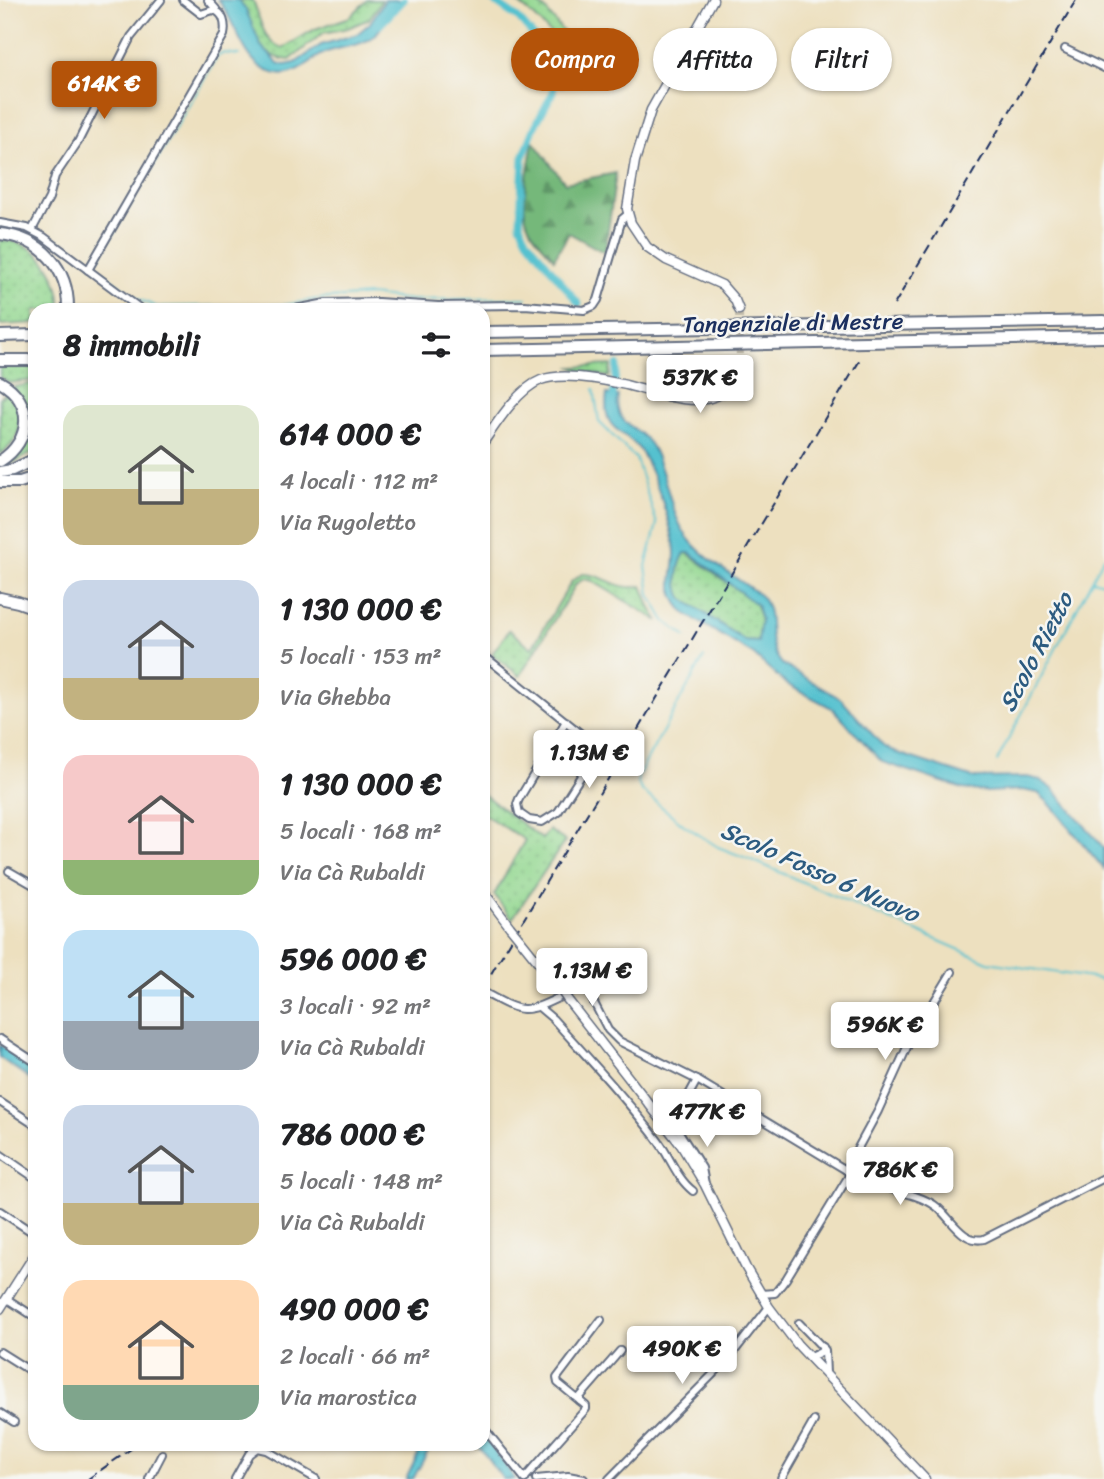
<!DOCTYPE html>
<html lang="it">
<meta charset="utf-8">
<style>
:root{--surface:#fff;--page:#f2f2f2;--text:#202124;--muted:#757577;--accent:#b45309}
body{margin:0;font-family:Sriracha,sans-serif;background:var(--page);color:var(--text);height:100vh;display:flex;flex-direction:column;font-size:26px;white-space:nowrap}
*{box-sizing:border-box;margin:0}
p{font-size:23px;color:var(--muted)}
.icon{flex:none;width:38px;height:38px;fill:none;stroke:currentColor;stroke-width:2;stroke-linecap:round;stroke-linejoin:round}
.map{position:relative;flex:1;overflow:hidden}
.side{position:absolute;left:28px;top:303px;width:462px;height:1148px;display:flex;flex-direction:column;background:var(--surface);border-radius:21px;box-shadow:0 2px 5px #0004}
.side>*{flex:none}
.banner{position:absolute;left:511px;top:28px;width:486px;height:63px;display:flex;gap:14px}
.price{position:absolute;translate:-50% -60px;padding:0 16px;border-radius:7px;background:#fff;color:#222;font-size:23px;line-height:46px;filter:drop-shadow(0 2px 4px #0008)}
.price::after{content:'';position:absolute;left:50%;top:42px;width:21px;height:16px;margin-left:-10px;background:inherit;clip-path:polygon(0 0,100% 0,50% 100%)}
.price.current{background:var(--accent);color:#fff}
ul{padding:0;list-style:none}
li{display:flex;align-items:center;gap:21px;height:175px;padding:0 35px}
li span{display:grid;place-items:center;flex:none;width:196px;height:140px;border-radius:21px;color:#555}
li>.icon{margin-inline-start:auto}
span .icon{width:84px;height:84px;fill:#fffc;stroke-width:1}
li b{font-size:30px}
h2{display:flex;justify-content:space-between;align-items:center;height:84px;padding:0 35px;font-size:30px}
.pill{padding:0 24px;border-radius:32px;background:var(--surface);box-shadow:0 2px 5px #0004;font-size:24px;line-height:63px}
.pill.current{background:var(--accent);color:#fff}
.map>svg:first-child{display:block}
.green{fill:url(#green-dots);stroke:#568376;stroke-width:2}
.forest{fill:url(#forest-firs);stroke:#48746c;stroke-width:2}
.water{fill:#55c1cf;stroke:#387896;stroke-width:2;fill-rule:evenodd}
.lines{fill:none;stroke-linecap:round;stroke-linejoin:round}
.stream{stroke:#55c1cf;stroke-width:2}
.canal{stroke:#55c1cf;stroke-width:7}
.secondary-tunnel{stroke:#c3bdac;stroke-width:8;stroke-dasharray:8 4;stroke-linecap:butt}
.street-casing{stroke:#646d80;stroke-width:10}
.secondary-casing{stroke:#646d80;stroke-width:11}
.highway-casing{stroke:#646d80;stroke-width:14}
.street{stroke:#fff;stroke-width:6}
.secondary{stroke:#fff;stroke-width:8}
.highway{stroke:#fff;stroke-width:10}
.rail{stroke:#1b2f5e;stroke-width:2;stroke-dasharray:10 5;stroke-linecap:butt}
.secondary-bridge-casing{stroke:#646d80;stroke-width:11;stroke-linecap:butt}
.secondary-bridge{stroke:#fff;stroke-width:8}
.labels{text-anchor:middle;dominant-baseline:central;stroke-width:5;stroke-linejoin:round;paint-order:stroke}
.street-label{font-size:23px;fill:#1b2f5e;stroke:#f6f6f2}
.water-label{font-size:24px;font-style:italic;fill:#2c5b80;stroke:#f6f6f2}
</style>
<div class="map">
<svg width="1104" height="1479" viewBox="0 0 1104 1479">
<defs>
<pattern id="green-dots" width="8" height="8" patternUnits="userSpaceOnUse" patternTransform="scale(1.75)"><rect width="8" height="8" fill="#92d78f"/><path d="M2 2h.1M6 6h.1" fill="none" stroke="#7db97e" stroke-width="1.8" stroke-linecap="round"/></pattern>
<pattern id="forest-firs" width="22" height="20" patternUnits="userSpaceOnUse" patternTransform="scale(1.75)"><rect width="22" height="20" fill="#75b87a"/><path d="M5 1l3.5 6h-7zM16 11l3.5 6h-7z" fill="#5f9667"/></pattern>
</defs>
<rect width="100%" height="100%" fill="#f6f6f2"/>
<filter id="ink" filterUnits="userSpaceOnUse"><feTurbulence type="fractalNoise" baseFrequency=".0143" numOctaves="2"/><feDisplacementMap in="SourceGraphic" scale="14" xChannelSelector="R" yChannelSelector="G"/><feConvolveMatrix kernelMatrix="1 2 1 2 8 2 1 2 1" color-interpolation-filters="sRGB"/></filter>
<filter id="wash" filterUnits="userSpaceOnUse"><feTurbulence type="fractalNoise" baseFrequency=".00686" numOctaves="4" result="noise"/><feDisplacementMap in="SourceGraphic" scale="28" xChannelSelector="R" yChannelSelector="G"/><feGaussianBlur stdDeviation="1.57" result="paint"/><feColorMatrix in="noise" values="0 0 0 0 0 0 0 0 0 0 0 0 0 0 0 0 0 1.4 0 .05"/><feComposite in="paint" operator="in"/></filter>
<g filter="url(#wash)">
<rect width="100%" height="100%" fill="#ede0bf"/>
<!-- green -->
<g class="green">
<path d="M239,0H253C260,17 262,42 283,48L315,29L350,17L367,0H382L369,19L348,28L323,33L290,60C253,58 255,25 239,0Z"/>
<path d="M513,0H532L545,9L565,34L577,57L574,84L559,86C561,75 564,64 561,53C557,36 528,9 513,0Z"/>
<path d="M0,240C39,241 60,273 61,310H35V323L0,325Z"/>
<polygon points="611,365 609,377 578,370 572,367"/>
<polygon points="0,367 35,367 35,380 9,383 0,377"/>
<polygon points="35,383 35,451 17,461 0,465 25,437 14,387"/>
<path d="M9,390C23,413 26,438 0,454V398Z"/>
<path d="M687,553L755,603L761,620L758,642L745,641L682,598C675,584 678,569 683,554Z"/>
<path d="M582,574C604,573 616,592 642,586L651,609L659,621L592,581L584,579L576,584L520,676L492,654L509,630L532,648L572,581Z"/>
<polygon points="483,794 542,839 549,830 565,841 512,919 494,895 525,840 483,814"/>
</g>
<!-- forest -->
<path class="forest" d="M533,141L565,183L616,173L605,253L569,233L554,259C545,247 529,233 526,218C521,198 530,162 533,141Z"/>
<!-- water -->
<g class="water">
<path d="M218,0H238L246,10L261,46L278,63L285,65L295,63L321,45L357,34L370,23L385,0H402C390,10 386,23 376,34C364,47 340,46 325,53C312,58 302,72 288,74C280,76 269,73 262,68C240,52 235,20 218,0Z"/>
<path d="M607,394L618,396C613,426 639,425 652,447C668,476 669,517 692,543C711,564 738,578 761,596C778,616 762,640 782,664L841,699L883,746L891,751L974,778L1027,777L1040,780L1053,789L1104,848V869L1049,803L1038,793L1022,790L987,792L963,789L882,762L832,708L786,684L754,655L686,614C659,587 680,572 674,543C669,519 655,476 643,455C627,427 601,436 607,394ZM685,553H690L757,605L761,620L758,642L745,641L682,598C675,584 677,566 685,553Z"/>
<polygon points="0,1045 35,1069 35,1082 0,1058"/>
<polygon points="483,1436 487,1440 515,1479 503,1479 477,1444 483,1444"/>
<polygon points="423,1444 432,1444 413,1479 406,1479"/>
</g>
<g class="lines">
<!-- stream -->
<g class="stream">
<polyline points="239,55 224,53 218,56 94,266 136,298 157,307 285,305 318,299 370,295 412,300 527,298"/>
<polyline points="594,389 599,422 636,459 657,524 646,566 650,595 665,621 686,637"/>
<polyline points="1092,580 1104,583"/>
<polyline points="704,657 638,776 638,783 641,790 684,825 718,847 754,861 988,962 1104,980"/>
<polyline points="997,761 1104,557"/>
</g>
<!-- canal -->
<g class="canal">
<polyline points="492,0 518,18 557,63 558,71 553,92 535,126 523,157 520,224 527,239 579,304"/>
<polyline points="380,25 404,0"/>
<polyline points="612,404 617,365"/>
</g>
</g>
</g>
<g filter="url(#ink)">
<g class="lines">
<!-- secondary-tunnel -->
<polyline class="secondary-tunnel" points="739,310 740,363"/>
<!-- street casing -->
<g class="street-casing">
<g id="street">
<polyline points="208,0 216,9"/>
<polyline points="1065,49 1104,68"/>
<polyline points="0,223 27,228 44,237 142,310"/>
<polyline points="32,230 49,198 55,176 78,142 131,37 161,0"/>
<path d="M88,270L224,35C226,25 224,12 213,10L201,14L183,0"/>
<polyline points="290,310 326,303 378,302 438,306 525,305 584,310 594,306 598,300 622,219 628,214"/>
<polyline points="483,655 595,745 595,754 558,812 542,822 529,820 519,813 517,804 519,799 566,721"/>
<polyline points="9,871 35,886"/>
<path d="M483,992C522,1013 523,1015 562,996C570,992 575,988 584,989L590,995L608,1030L619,1041L697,1080L846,1170L854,1178C876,1187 920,1193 937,1207C951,1218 963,1244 984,1239L1104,1178"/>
<path d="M540,1008L553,1019C588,1058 624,1096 656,1138C669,1154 676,1178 693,1191"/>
<polyline points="0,1039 35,1062"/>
<polyline points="697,1080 679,1113 676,1127 702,1168 705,1184"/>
<polyline points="0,1102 35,1125"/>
<polyline points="658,1112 668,1117 679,1113"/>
<polyline points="0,1154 35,1178"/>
<polyline points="846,1170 878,1111 908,1045 952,972"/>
<polyline points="0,1211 35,1234"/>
<polyline points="760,1294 775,1293 786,1279 850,1174"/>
<polyline points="7,1299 35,1317"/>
<polyline points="799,1323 825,1350 826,1374"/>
<polyline points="0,1352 35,1374"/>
<polyline points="810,1357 821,1352 823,1347"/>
<polyline points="580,1401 558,1383 557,1378 601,1320"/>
<polyline points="0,1413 14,1422"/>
<polyline points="483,1427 525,1479"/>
<polyline points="149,1479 162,1454"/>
<polyline points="235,1479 249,1454 257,1448 266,1450 316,1479"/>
<polyline points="524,1479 586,1409 586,1406 580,1401 580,1397 620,1351"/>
<polyline points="536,1479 568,1476 584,1479"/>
<polyline points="609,1479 730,1357 769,1307"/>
<polyline points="781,1479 814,1421"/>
</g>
</g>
<!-- secondary casing -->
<g class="secondary-casing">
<g id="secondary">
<polyline points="713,0 651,110 635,161 627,209 631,223 647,247 666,260 722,285 735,300 739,310"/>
<path d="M483,443C496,424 518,389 541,380C562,372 604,380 626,385C665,395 728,422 740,363"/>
<polyline points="483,891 510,927"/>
<polyline points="519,938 560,989"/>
<polyline points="567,999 681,1145 705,1185 746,1268 769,1307 797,1344 925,1479"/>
<polyline points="0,1309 35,1254"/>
</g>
</g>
<!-- highway casing -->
<g class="highway-casing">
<g id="highway">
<path d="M0,234C41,238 69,268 68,310"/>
<polyline points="483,332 1104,321"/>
<polyline points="0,336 35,335"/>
<polyline points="483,350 1104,337"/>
<polyline points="0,360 35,360"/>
<path d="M0,382C35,401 32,441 0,461"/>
<polyline points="0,472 12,470 35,459"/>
<polyline points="0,482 20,482 35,477"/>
<polyline points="0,598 18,602 35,608"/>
</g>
</g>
<!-- street -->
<use href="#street" class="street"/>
<!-- secondary -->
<use href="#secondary" class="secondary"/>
<!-- highway -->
<use href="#highway" class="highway"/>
<!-- rail -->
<g class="rail">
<polyline points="894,305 1076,0"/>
<polyline points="483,987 860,360"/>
<polyline points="88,1479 138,1444"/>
</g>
<!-- secondary-bridge casing -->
<g class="secondary-bridge-casing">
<g id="secondary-bridge">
<polyline points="510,927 519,938"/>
<polyline points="560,989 567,999"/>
</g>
</g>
<!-- secondary-bridge -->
<use href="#secondary-bridge" class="secondary-bridge"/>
</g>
</g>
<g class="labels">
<!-- street labels -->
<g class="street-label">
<text transform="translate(793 323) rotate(-1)">Tangenziale di Mestre</text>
</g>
<!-- water labels -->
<g class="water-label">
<text transform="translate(1036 652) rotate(-62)">Scolo Rietto</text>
<text transform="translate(820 872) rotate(24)">Scolo Fosso 6 Nuovo</text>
</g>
</g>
</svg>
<b class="price current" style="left:104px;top:121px">614K €</b>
<b class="price" style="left:700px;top:415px">537K €</b>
<b class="price" style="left:589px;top:790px">1.13M €</b>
<b class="price" style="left:592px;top:1008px">1.13M €</b>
<b class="price" style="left:885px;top:1062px">596K €</b>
<b class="price" style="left:707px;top:1149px">477K €</b>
<b class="price" style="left:900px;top:1207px">786K €</b>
<b class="price" style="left:682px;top:1386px">490K €</b>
<div class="banner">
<a class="pill current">Compra</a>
<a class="pill">Affitta</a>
<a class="pill">Filtri</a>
</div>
<section class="side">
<h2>8 immobili<svg class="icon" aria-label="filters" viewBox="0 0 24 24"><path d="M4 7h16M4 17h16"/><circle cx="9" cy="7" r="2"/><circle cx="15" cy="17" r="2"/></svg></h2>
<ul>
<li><span style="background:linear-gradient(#dfe7d0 60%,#c2b280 0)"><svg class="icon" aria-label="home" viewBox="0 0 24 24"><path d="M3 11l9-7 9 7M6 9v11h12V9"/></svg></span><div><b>614 000 €</b><p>4 locali · 112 m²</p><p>Via Rugoletto</p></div></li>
<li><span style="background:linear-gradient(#c9d6e8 70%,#c2b280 0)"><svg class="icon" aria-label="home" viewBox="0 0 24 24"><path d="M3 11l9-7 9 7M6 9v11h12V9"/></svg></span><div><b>1 130 000 €</b><p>5 locali · 153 m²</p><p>Via Ghebba</p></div></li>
<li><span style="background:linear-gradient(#f6c9c9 75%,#8fb573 0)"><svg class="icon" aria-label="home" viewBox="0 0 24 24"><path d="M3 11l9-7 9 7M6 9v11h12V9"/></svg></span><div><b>1 130 000 €</b><p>5 locali · 168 m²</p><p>Via Cà Rubaldi</p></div></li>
<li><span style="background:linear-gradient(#bfe0f5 65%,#9aa5b1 0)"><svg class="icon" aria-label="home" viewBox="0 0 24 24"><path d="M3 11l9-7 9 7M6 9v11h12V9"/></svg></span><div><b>596 000 €</b><p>3 locali · 92 m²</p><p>Via Cà Rubaldi</p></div></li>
<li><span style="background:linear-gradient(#c9d6e8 70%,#c2b280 0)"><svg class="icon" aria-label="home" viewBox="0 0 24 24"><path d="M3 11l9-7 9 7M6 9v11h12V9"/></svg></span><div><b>786 000 €</b><p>5 locali · 148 m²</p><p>Via Cà Rubaldi</p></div></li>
<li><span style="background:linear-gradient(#ffd9b3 75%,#7fa58c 0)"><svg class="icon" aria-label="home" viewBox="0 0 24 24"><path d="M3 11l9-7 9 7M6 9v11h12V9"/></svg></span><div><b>490 000 €</b><p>2 locali · 66 m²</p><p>Via marostica</p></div></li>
</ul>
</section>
</div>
